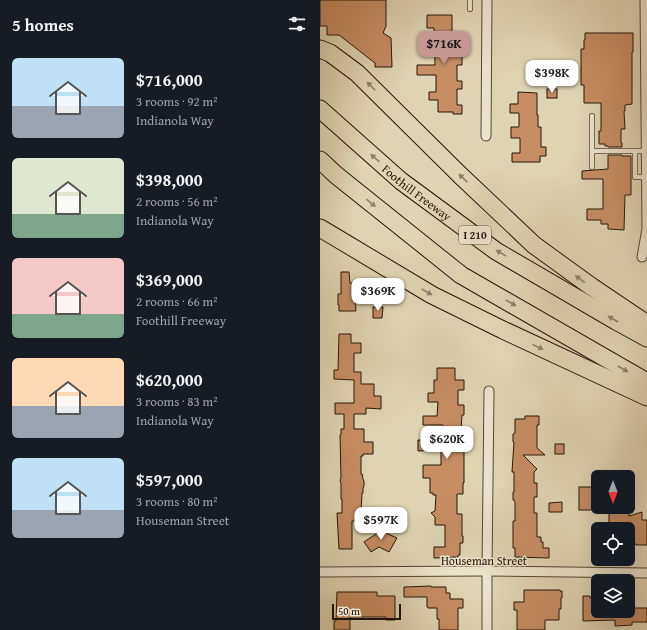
<!DOCTYPE html>
<meta charset="utf-8">
<style>
:root{--surface:#171b24;--page:#242831;--text:#f1f3f6;--muted:#9ea1a6;--accent:#c59692}
body{margin:0;font-family:"Gentium Book Plus",serif;background:var(--page);color:var(--text);height:100vh;display:flex;flex-direction:column;font-size:15px;white-space:nowrap}
*{box-sizing:border-box;margin:0}
p{font-size:13px;color:var(--muted)}
.icon{flex:none;width:22px;height:22px;fill:none;stroke:currentColor;stroke-width:2;stroke-linecap:round;stroke-linejoin:round}
.map{position:relative;flex:1;overflow:hidden}
.side{display:flex;flex-direction:column;background:var(--surface);width:320px}
.side>*{flex:none}
.needle{width:26px;rotate:180deg}
.fabs{position:absolute;left:271px;top:470px;display:grid;gap:8px}
.fabs a{display:grid;place-items:center;width:44px;height:44px;border-radius:6px;background:var(--surface);box-shadow:0 4px 16px #0002;font-size:20px}
.scale{position:absolute;left:12px;bottom:10px;width:69px;box-sizing:border-box;padding-left:4px;border:2px solid #251709;border-top:0;font-size:11px;line-height:14px;white-space:nowrap;color:#251709;-webkit-text-stroke:3px #ebe4cd;paint-order:stroke}
.price{position:absolute;translate:-50% -34px;padding:0 9px;border-radius:8px;background:#fff;color:#222;font-size:13px;line-height:26px;filter:drop-shadow(0 1px 2px #0008)}
.price::after{content:'';position:absolute;left:50%;top:24px;width:12px;height:9px;margin-left:-6px;background:inherit;clip-path:polygon(0 0,100% 0,50% 100%)}
.price.selected{background:var(--accent);color:#111}
ul{padding:0;list-style:none}
li{display:flex;align-items:center;gap:12px;height:100px;padding:0 12px}
li span{display:grid;place-items:center;flex:none;width:112px;height:80px;border-radius:6px;color:#555}
li>.icon{margin-inline-start:auto}
span .icon{width:48px;height:48px;fill:#fffc;stroke-width:1}
li b{font-size:17px}
h2{display:flex;justify-content:space-between;align-items:center;height:48px;padding:0 12px;font-size:17px}
main{display:flex;flex:1;min-height:0}
.map>svg:first-child{display:block}
.building{fill:#c78d63;stroke:#251709}
.lines{fill:none;stroke-linecap:round;stroke-linejoin:round}
.service-casing{stroke:#544633;stroke-width:6}
.minor-casing{stroke:#544633;stroke-width:11}
.motorway-casing{stroke:#251709;stroke-width:19}
.service{stroke:#ebe4cd;stroke-width:4.5}
.minor{stroke:#ebe4cd;stroke-width:9}
.motorway{stroke:#e0d5b2;stroke-width:17}
.oneway{fill:#8c8066}
.labels{text-anchor:middle;dominant-baseline:central;stroke-width:3;stroke-linejoin:round;paint-order:stroke}
.shield{fill:#ebe4cd;stroke:#605444;stroke-width:1}
.shield-label{font-size:11px;font-weight:bold;fill:#251709}
.street-label{font-size:12px;fill:#251709;stroke:#ebe4cd}
</style>
<main>
<section class="side">
<h2>5 homes<svg class="icon" aria-label="filters" viewBox="0 0 24 24"><path d="M4 7h16M4 17h16"/><circle cx="9" cy="7" r="2"/><circle cx="15" cy="17" r="2"/></svg></h2>
<ul>
<li><span style="background:linear-gradient(#bfe0f5 60%,#9aa5b1 0)"><svg class="icon" aria-label="home" viewBox="0 0 24 24"><path d="M3 11l9-7 9 7M6 9v11h12V9"/></svg></span><div><b>$716,000</b><p>3 rooms · 92 m²</p><p>Indianola Way</p></div></li>
<li><span style="background:linear-gradient(#dfe7d0 70%,#7fa58c 0)"><svg class="icon" aria-label="home" viewBox="0 0 24 24"><path d="M3 11l9-7 9 7M6 9v11h12V9"/></svg></span><div><b>$398,000</b><p>2 rooms · 56 m²</p><p>Indianola Way</p></div></li>
<li><span style="background:linear-gradient(#f6c9c9 70%,#7fa58c 0)"><svg class="icon" aria-label="home" viewBox="0 0 24 24"><path d="M3 11l9-7 9 7M6 9v11h12V9"/></svg></span><div><b>$369,000</b><p>2 rooms · 66 m²</p><p>Foothill Freeway</p></div></li>
<li><span style="background:linear-gradient(#ffd9b3 60%,#9aa5b1 0)"><svg class="icon" aria-label="home" viewBox="0 0 24 24"><path d="M3 11l9-7 9 7M6 9v11h12V9"/></svg></span><div><b>$620,000</b><p>3 rooms · 83 m²</p><p>Indianola Way</p></div></li>
<li><span style="background:linear-gradient(#bfe0f5 65%,#9aa5b1 0)"><svg class="icon" aria-label="home" viewBox="0 0 24 24"><path d="M3 11l9-7 9 7M6 9v11h12V9"/></svg></span><div><b>$597,000</b><p>3 rooms · 80 m²</p><p>Houseman Street</p></div></li>
</ul>
</section>
<div class="map">
<svg width="327" height="630" viewBox="0 0 327 630">
<rect width="100%" height="100%" fill="#e0d5b2"/>
<filter id="stains"><feTurbulence type="fractalNoise" baseFrequency=".005" numOctaves="4"/><feColorMatrix values="0 0 0 0 .2 0 0 0 0 .09 0 0 0 0 .02 0 0 0 .5 -.17"/></filter>
<radialGradient id="worn" r=".72"><stop offset=".6" stop-color="#630" stop-opacity="0"/><stop offset="1" stop-color="#630" stop-opacity=".3"/></radialGradient>
<!-- building -->
<g class="building">
<polygon points="0,0 66,0 66,26 63,33 71,38 72,67 55,67 55,63 19,35 7,35 7,26 0,26"/>
<polygon points="107,15 132,15 132,41 134,41 134,55 142,55 142,65 137,65 137,81 142,81 142,89 137,89 137,105 142,105 142,114 133,114 133,112 118,112 118,100 109,100 109,92 116,92 116,75 97,75 97,65 115,65 114,28 107,28"/>
<polygon points="265,33 313,33 313,52 312,52 312,104 305,105 305,111 304,111 305,129 301,129 301,143 302,143 302,147 288,147 288,146 285,146 285,144 279,144 279,131 281,131 281,103 264,103 264,85 261,85 261,49 264,49 264,40 265,40"/>
<rect x="227" y="89" width="10" height="9"/>
<polygon points="198,92 217,93 217,115 218,115 218,127 221,127 221,147 226,147 226,156 220,156 220,162 192,162 192,153 200,153 200,138 191,138 191,127 199,127 199,113 190,113 190,104 198,104"/>
<polygon points="288,155 302,155 302,156 311,156 311,195 305,195 304,230 288,229 288,224 281,224 281,220 267,220 267,209 283,209 283,179 262,179 262,171 288,169"/>
<polygon points="21,272 29,272 30,283 37,283 37,291 35,291 36,311 19,311 19,305 18,305 18,294 21,294"/>
<polygon points="53,307 63,307 62,318 53,318"/>
<polygon points="19,334 31,334 31,343 41,343 41,353 34,353 34,372 41,372 41,384 54,384 54,396 61,396 61,409 46,408 46,414 34,414 34,429 44,429 44,442 53,442 53,454 43,454 43,456 41,456 41,474 42,474 43,479 44,481 44,486 43,488 43,493 42,493 41,512 50,512 50,521 32,521 32,549 19,549 17,513 22,513 22,499 21,499 21,483 20,480 21,478 20,435 21,435 21,429 24,429 24,414 15,414 15,403 34,403 34,380 14,379 14,370 18,370"/>
<polygon points="117,368 135,368 135,380 144,380 144,390 138,390 138,405 144,405 144,415 142,415 141,429 143,429 144,435 144,483 143,483 143,494 137,494 137,514 142,514 142,536 143,536 143,543 140,543 140,555 138,555 138,557 114,558 114,547 125,547 125,525 115,525 115,517 111,513 115,511 116,495 113,495 113,493 110,493 110,478 103,478 103,465 121,465 121,450 98,451 98,440 122,440 123,425 103,425 103,416 117,416 118,402 108,402 108,393 114,393 114,380 117,380"/>
<polygon points="205,416 219,416 219,425 217,425 217,448 225,455 203,455 217,469 214,472 214,483 217,483 217,497 214,497 214,513 217,513 217,537 221,537 221,542 223,542 223,548 229,548 229,558 195,557 195,548 193,548 193,521 195,521 195,502 194,500 193,500 193,492 194,492 194,472 192,472 194,442 193,442 193,434 195,433 195,419 205,419"/>
<rect x="235" y="444" width="9" height="10"/>
<rect x="259" y="487" width="19" height="23"/>
<polygon points="242,502 242,512 229,512 229,503"/>
<polygon points="289,507 309,507 309,516 322,512 322,520 327,520 327,545 316,545 316,544 314,544 314,542 308,542 308,529 289,529"/>
<polygon points="65,528 68,534 77,538 69,552 59,547 51,552 44,542"/>
<polygon points="111,586 111,587 126,587 126,593 130,593 130,599 143,599 143,608 138,608 138,630 119,630 119,619 117,619 117,608 108,608 108,607 107,607 107,597 84,597 84,587"/>
<polygon points="204,590 240,590 240,591 242,591 242,598 241,598 241,609 239,609 239,620 225,620 225,630 197,630 197,610 194,610 194,602 204,602"/>
<polygon points="17,592 57,592 57,596 75,596 75,620 66,620 66,617 30,617 30,630 14,630 14,621 16,621"/>
<polygon points="263,596 270,596 270,598 277,598 278,611 308,611 308,608 327,608 327,622 312,622 312,625 295,626 295,620 263,621"/>
</g>
<g class="lines">
<!-- service casing -->
<g class="service-casing">
<g id="service">
<polyline points="150,0 150,9"/>
<polyline points="272,116 272,151 326,151"/>
<polyline points="272,151 272,167"/>
<polyline points="315,151 315,177 326,177"/>
</g>
</g>
<!-- minor casing -->
<g class="minor-casing">
<g id="minor">
<polyline points="166,136 167,0"/>
<polyline points="322,257 327,229 325,0"/>
<polyline points="0,572 167,571 327,573"/>
<polyline points="167,630 167,571 169,391"/>
</g>
</g>
<!-- motorway casing -->
<g class="motorway-casing">
<g id="motorway">
<polyline points="0,49 10,53 37,73 140,175 214,245 272,287 327,324"/>
<path id="s1" d="M0,109L81,181L176,251L296,321L327,338"/>
<polyline points="0,160 16,175 141,275 327,382"/>
<polyline points="0,228 112,295 183,330 327,397"/>
</g>
</g>
<!-- service -->
<use href="#service" class="service"/>
<!-- minor -->
<use href="#minor" class="minor"/>
<!-- motorway -->
<use href="#motorway" class="motorway"/>
</g>
<!-- one-way arrows -->
<defs><path id="oneway-solid" d="M-6-.8H1V-3.2L6.5 0L1 3.2V.8H-6Z"/></defs>
<g class="oneway">
<use href="#oneway-solid" transform="translate(51 86) rotate(-135)"/>
<use href="#oneway-solid" transform="translate(55 158) rotate(-139)"/>
<use href="#oneway-solid" transform="translate(143 178) rotate(-136)"/>
<use href="#oneway-solid" transform="translate(51 203) rotate(39)"/>
<use href="#oneway-solid" transform="translate(181 253) rotate(-149)"/>
<use href="#oneway-solid" transform="translate(260 279) rotate(-144)"/>
<use href="#oneway-solid" transform="translate(107 292) rotate(30)"/>
<use href="#oneway-solid" transform="translate(191 303) rotate(30)"/>
<use href="#oneway-solid" transform="translate(293 319) rotate(-150)"/>
<use href="#oneway-solid" transform="translate(218 347) rotate(25)"/>
<use href="#oneway-solid" transform="translate(303 369) rotate(30)"/>
</g>
<g class="labels">
<!-- shield labels -->
<rect class="shield" x="139" y="226" width="32" height="18" rx="3"/>
<g class="shield-label">
<text x="155" y="235">I 210</text>
</g>
<!-- street labels -->
<g class="street-label">
<text stroke="none"><textPath href="#s1" startOffset="128">Foothill Freeway</textPath></text>
<text x="164" y="560">Houseman Street</text>
</g>
</g>
<rect width="100%" height="100%" filter="url(#stains)"/>
<rect width="100%" height="100%" fill="url(#worn)"/>
</svg>
<div class="fabs">
<a><svg class="needle" viewBox="-14 -14 28 28"><path d="M0-13l5 13h-10z" fill="#e53935"/><path d="M0 13l5-13h-10z" fill="#9ea1a6"/></svg></a>
<a><svg class="icon" aria-label="locate" viewBox="0 0 24 24"><circle cx="12" cy="12" r="6"/><path d="M12 2v4M12 18v4M2 12h4M18 12h4"/></svg></a>
<a><svg class="icon" aria-label="layers" viewBox="0 0 24 24"><path d="M12 4l9 5-9 5-9-5zM3 14l9 5 9-5"/></svg></a>
</div>
<div class="scale">50 m</div>
<b class="price selected" style="left:124px;top:65px">$716K</b>
<b class="price" style="left:232px;top:94px">$398K</b>
<b class="price" style="left:58px;top:312px">$369K</b>
<b class="price" style="left:127px;top:460px">$620K</b>
<b class="price" style="left:61px;top:541px">$597K</b>
</div>
</main>
